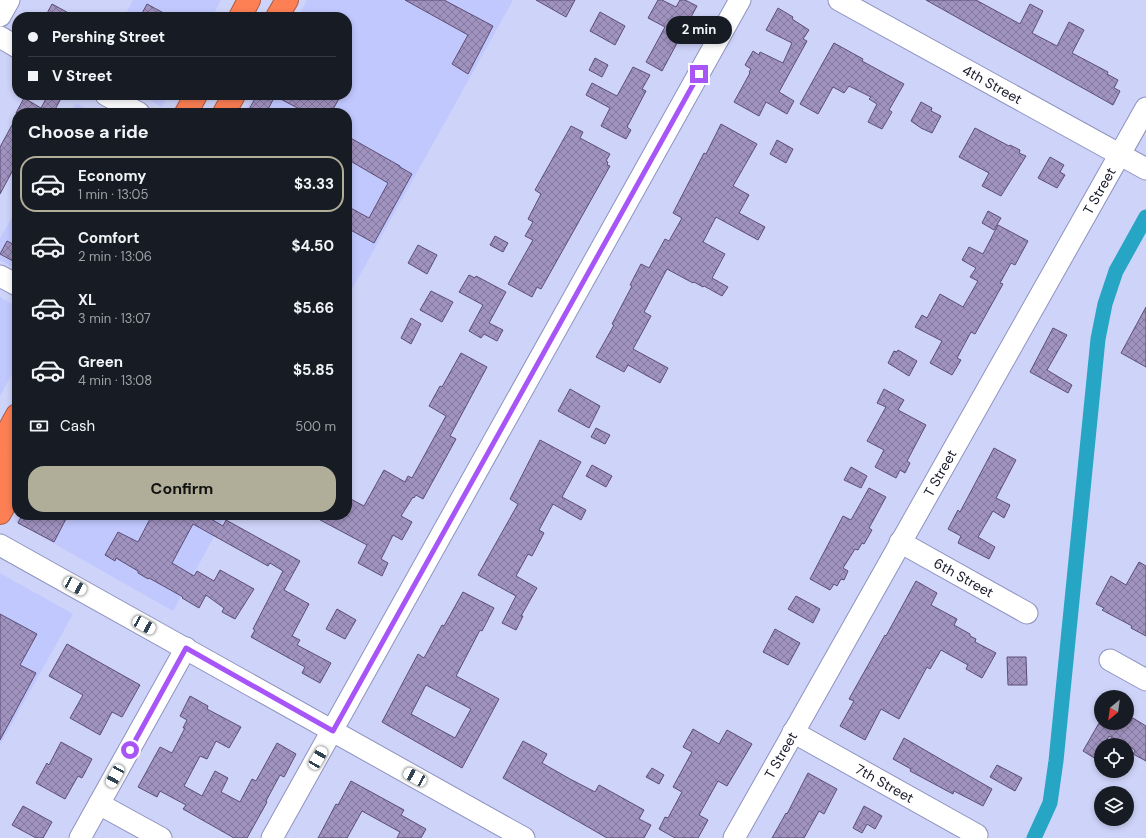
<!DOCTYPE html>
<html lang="en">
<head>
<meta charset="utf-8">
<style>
  :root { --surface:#171b24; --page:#20242c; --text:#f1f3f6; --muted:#9ea1a6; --line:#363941; --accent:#b0ad98 }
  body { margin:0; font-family:"DM Sans",sans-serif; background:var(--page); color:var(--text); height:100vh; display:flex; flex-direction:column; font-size:15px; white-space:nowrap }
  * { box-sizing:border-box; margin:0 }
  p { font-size:13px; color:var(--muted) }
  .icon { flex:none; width:22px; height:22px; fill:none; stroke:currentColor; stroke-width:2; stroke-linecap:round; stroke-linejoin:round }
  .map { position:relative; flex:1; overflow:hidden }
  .side { position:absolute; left:12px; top:108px; width:340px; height:412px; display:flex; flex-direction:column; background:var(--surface); border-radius:16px; box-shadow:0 2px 6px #0003 }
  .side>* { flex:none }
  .banner { position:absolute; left:12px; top:12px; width:340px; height:88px; border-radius:16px; box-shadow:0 2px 6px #0003; display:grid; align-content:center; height:88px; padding:0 16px; background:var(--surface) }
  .needle { width:26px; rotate:209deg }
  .tools { position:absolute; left:1094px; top:690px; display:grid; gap:8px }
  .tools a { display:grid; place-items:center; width:40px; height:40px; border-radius:50%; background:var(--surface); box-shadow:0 2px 6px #0003; font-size:20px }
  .end { position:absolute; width:18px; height:18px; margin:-9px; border:5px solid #a855f7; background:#fff; box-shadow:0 0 0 2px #fff }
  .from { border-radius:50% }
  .bubble { position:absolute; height:28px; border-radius:14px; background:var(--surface); box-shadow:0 2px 6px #0003; font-size:13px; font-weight:700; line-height:28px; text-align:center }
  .car { position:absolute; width:12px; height:24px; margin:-12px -6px; border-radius:5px; box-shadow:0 0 3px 1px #0007; background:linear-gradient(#fff 24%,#345 0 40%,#fff 0 76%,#345 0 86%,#fff 0) }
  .banner b { display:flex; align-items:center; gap:14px; height:38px; font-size:15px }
  .banner b+b { border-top:1px solid var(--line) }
  .banner i { width:10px; height:10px; background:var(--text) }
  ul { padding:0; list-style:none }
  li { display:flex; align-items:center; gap:12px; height:56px; margin:0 8px 6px; padding:0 8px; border:2px solid transparent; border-radius:16px }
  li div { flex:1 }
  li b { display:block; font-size:15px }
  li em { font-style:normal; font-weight:700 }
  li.current { border-color:var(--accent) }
  li>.icon { width:36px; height:36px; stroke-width:1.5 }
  h2 { padding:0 16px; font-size:18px; line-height:48px }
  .pay { display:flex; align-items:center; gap:10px; height:44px; padding:0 16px; font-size:15px }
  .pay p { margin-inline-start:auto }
  .primary-button { display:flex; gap:8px; margin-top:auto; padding:8px 16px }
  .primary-button a { flex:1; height:46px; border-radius:16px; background:var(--accent); color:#111; font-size:16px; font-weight:700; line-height:46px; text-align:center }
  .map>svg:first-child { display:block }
  .built { fill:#c1c8fe }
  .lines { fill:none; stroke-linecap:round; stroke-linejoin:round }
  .canal { stroke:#26a5c5; stroke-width:15 }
  .building { fill:url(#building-cross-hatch); stroke:#5c4e76; fill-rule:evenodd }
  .minor-casing { stroke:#8e93c0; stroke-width:23 }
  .highway-casing { stroke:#ac5a44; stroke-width:24 }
  .minor { stroke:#fff; stroke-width:21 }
  .highway { stroke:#fd7f54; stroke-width:22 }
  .route { stroke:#a855f7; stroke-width:5 }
  .labels { text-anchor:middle; stroke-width:3; stroke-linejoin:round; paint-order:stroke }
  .street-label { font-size:14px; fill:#151627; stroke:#ced3f9 }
</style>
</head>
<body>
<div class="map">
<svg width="1146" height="838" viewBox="0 0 1146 838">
  <defs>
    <pattern id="building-cross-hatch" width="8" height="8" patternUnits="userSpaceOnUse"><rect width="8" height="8" fill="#a193c0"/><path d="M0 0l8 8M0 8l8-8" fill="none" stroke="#82779c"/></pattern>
  </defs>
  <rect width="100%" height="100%" fill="#ced3f9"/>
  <g class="built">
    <path d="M133,0H221L212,17H124Z"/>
    <path d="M307,0H513L347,298V113H244L254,95H347V17H298Z"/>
    <path d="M140,95H168L162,107Z"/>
    <path d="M76,103L94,113H70Z"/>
    <path d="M17,208V270L0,260V239Z"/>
    <path d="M0,297L17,307V365L0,396Z"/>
    <path d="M20,515H226L173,611L16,522Z"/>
    <path d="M0,573L73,614L0,745Z"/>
  </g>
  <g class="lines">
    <path class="canal" d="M1034,838L1050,803L1056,761L1098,339L1105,304L1116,271L1146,217"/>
  </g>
  <g class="building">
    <path d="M405,0H444L493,26L468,74L452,64L468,35Z"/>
    <path d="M536,0H575L566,17Z"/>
    <path d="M658,0H662L676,7L680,0H685L697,6L662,71L646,62L665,27L648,18Z"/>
    <path d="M926,0H976L1020,24L1030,4L1043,11L1032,33L1057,46L1069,22L1084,30L1072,53L1108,72L1107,74L1118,80L1114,88L1120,91L1113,105Z"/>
    <path d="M52,4L76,17H45Z"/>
    <path d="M147,4L171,17H140Z"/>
    <path d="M778,8L793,17L792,19L809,30L803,39L807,41L779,92L794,101L787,114L766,102L759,116L734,102L750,73L749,72L751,69L745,65L753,51L759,55L760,52L783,63L792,43L766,30Z"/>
    <path d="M600,12L625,26L615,45L590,31Z"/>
    <path d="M834,43L863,59L862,61L904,84L889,110L892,112L882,129L868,122L877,104L869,99L871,97L849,86L844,93L833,87L818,114L800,104Z"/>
    <path d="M595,58L608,65L602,77L589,70Z"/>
    <path d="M633,67L650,75L642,89L646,91L627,127L631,130L626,139L601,126L610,108L586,95L592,83L617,96Z"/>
    <path d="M48,95H63L53,113H16L24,98L41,108Z"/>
    <path d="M257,95H341L331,113H307L275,96L266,113H247Z"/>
    <path d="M921,102L932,108L931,111L941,116L932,133L921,128L911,121Z"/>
    <path d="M17,116V170L14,168L0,194V147Z"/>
    <path d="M721,124L757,144L733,186L749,195L739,213L765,227L758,240L716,217L703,242L725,254L712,278L728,287L722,296L704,286L703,287L694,282L693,283L667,269L644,312L651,316L633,349L668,368L660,383L628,365L624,372L596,357L614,325L612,324L632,286L630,285L641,264L649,268L665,239L669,241L682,218L673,213L704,153L706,154Z"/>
    <path d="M571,126L583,132L580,138L610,154L606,161L608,162L607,165L610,166L541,289L537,287L532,297L508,284L533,240L525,236L533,222L528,219L541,194L535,190Z"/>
    <path d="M975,128L1009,146L1010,145L1020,150L1019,153L1026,156L1001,196L982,186L989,173L959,157Z"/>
    <path d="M347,136L400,166V167L412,174L374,243L347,228V206L369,218L388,183L347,159Z"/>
    <path d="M777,140L793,149L786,163L770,154Z"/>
    <path d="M1050,157L1064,165L1060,172L1065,175L1057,188L1038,178Z"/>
    <path d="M988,211L1001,218L994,230L982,223Z"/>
    <path d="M998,225L1028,241L1015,265L1011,263L1000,283L1003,284L975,334L971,332L957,358L961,360L952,375L930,363L942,341L915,327L922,315L927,318L940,294L963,307L978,281L970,277L976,268L962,260L969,247L983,254Z"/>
    <path d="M495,236L508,243L503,252L490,245Z"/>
    <path d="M7,241L17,246V253L13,261L0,254Z"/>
    <path d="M418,245L437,255L427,274L408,263Z"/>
    <path d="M469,275L475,278L476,276L506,292L489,323L503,330L497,341L484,334L481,338L469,331L483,305L459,292Z"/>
    <path d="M431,291L453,302L442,322L420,310Z"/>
    <path d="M1146,307V367L1121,353Z"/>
    <path d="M411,318L421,324L411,344L401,338Z"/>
    <path d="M1053,328L1067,335L1047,370L1072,385L1068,393L1030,372Z"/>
    <path d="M898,350L917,361L909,376L888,363L894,351L897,352Z"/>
    <path d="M461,353L487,367L450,436L456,439L423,499L416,495L414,498L413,497L401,516L412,522L402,540L393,535L381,559L388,563L382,576L358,563L367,545L311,515H347V497L364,506L384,470L405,482L408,476L412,478L446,416L429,406L440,386L442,387Z"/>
    <path d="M570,389L600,406L589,428L558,411Z"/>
    <path d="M884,389L904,400L898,410L926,425L907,461L910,463L905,473L900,470L896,478L875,467L884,450L867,441L886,407L877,403Z"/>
    <path d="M596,428L610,435L605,444L591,437Z"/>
    <path d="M540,440L581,462L562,497L586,510L581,520L553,504L539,530L544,533L532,556L528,554L516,576L537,588L521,616H523L516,630L502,623L516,596L478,575L518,504L510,499Z"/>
    <path d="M994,448L1016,460L996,498L1010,505L1004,518L993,511L978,537L995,547L989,559L958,543L961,536L948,529L958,510L960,512Z"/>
    <path d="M592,465L612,476L606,487L586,476Z"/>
    <path d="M851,467L867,476L861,488L844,480Z"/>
    <path d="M869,488L886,497L869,528L872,530L864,544L862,543L858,550L855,549L843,568L848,571L844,580L841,579L837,586L834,584L830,590L810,579L843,516L851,520Z"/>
    <path d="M22,515H68L54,542L18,523Z"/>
    <path d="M152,515H204L223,526L226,520L300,561L284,590L309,604L292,636L300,640L297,645L331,663L320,683L302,673L305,667L251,637L255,630L253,629L283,571L270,563L268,566L193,524L172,563L194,576L197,571L214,581L220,570L254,589L235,619L222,612L224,608L206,595L199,608L182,598L183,597L149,578L148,579L138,573V571L116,558L115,561L105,555L118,532L138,542Z"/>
    <path d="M1139,562L1146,566V636L1131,628L1132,626L1102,610L1104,608L1096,604L1111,576L1126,585Z"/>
    <path d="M916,581L937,593L931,605L957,619L954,625L970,634V636L976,639L975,642L996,653L982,678L966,669L968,665L941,650L930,669L927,667L899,719L881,709L865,740L840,726L854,701L849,699L885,635L886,636Z"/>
    <path d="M463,592L494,608L482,631L480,630L456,676L499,699L462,768L382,722L418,654L424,658L442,625L444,626ZM426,685L471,709L455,738L411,714Z"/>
    <path d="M796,596L820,609L813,623L788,609Z"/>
    <path d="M337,609L356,620L345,639L326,629Z"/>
    <path d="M0,614L37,634L20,665L36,673L0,740Z"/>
    <path d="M775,629L800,643L788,665L763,652Z"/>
    <path d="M67,644L140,685L122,717L112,712L100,735L70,718L83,695L49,676Z"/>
    <path d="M1007,657H1026L1027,685H1008Z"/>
    <path d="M190,696L208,706L207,709L241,727L229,748L216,741L207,759L200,756L184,786L202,796L215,771L228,778L221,792L240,802L252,779L256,781L277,743L296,754L284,777L280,775L266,801L267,802L247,838H234L183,809L186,805L160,791L157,797L138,787L160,747L172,753L185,728H183L187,720L180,716Z"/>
    <path d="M1133,718L1146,726V761L1133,754L1135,750L1109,736L1104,745H1101V750L1096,759L1083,751L1099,723H1130Z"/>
    <path d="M693,729L719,744L727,730L752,744L727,786L718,781L699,815L708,820L698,838H675L659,829L665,817L668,818L682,792L673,787L692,752L683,747Z"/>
    <path d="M904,738L992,789L983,806L954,791L953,794L910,771L911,769L893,759Z"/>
    <path d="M523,741L547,754L542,763L570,779L595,792L599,785L644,810L639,819L651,825L644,838H607L503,778Z"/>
    <path d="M61,742L92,759L82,778L78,776L65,799L36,783L47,763L49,765Z"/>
    <path d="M997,765L1022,778L1015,791L990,777Z"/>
    <path d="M652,768L664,775L659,784L646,777Z"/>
    <path d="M808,773L837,789L824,814L819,811L804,838H772L786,813L787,814Z"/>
    <path d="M351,781L404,810L401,815L426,829L421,838H397L400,832L362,811L347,838H318L336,804L338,805Z"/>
    <path d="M23,806L52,822L43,838H36L12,825Z"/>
    <path d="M864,806L882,816L875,829L867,824L862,833L853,828Z"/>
  </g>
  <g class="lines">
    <g class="minor-casing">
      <g id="minor">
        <path id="s1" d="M839,0L1146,169"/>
        <path d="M0,16L9,0"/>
        <path d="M0,37L17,47"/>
        <path d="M106,95L139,113"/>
        <path d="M0,276L17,285"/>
        <path id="s2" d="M900,542L1027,613"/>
        <path d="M0,545L524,838"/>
        <path d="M1110,660L1146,680"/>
        <path id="s3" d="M793,732L977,835"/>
        <path d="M99,804L161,838"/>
        <path d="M80,838L186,648"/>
        <path d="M272,838L740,0"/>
        <path id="s4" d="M734,838L1146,108"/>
      </g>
    </g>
    <g class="highway-casing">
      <g id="highway">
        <path d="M240,17L249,0"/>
        <path d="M277,17L287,0"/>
        <path d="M186,113L196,95"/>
        <path d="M224,113L234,95"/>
        <path d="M0,446L17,415"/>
        <path d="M0,480L17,448"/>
        <path d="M0,513L17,483"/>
      </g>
    </g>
    <use href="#minor" class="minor"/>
    <use href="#highway" class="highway"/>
  </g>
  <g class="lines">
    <path class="route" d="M130,750L186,648L333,731L699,74"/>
  </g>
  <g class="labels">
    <g class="street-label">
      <text dy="5" stroke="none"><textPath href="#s1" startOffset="175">4th Street</textPath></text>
      <text dy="5" stroke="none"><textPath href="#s4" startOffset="743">T Street</textPath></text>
      <text dy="5" stroke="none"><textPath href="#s4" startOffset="419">T Street</textPath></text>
      <text dy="5" stroke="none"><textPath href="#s2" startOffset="73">6th Street</textPath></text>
      <text dy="5" stroke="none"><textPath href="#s4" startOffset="95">T Street</textPath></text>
      <text dy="5" stroke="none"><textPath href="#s3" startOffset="105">7th Street</textPath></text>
    </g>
  </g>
</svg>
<div class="tools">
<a><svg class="needle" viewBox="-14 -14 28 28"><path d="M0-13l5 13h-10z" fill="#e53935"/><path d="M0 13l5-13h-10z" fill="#9ea1a6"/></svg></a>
<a><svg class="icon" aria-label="locate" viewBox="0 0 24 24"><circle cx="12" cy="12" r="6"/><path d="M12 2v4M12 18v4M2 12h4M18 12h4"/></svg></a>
<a><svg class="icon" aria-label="layers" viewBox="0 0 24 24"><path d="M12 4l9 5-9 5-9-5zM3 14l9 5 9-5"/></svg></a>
</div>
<i class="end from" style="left:130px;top:750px"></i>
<i class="end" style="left:699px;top:74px"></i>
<div class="bubble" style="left:666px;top:16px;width:66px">2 min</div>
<i class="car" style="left:75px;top:586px;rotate:119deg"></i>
<i class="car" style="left:144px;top:625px;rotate:119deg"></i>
<i class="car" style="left:318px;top:758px;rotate:30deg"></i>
<i class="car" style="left:115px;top:776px;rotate:209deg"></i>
<i class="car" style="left:415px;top:777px;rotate:299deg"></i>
<div class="banner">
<b><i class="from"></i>Pershing Street</b>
<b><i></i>V Street</b>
</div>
<section class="side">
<h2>Choose a ride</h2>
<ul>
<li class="current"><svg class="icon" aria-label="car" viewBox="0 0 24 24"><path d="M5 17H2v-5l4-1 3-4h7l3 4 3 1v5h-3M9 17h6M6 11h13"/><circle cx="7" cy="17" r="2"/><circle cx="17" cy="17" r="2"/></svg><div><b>Economy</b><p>1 min · 13:05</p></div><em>$3.33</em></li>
<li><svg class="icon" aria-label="car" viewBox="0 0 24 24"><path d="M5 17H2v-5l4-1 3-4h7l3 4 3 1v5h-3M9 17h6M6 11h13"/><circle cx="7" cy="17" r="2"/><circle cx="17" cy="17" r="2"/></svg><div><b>Comfort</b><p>2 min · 13:06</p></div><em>$4.50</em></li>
<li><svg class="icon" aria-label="car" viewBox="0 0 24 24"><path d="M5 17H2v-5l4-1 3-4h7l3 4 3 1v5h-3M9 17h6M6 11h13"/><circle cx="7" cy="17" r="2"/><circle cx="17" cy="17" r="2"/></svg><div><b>XL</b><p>3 min · 13:07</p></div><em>$5.66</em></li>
<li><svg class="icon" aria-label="car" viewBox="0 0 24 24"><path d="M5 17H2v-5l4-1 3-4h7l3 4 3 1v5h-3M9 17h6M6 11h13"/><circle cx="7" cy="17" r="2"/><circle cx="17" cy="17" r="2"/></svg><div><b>Green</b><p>4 min · 13:08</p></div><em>$5.85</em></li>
</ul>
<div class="pay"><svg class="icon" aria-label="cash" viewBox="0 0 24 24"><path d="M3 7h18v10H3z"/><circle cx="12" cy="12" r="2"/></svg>Cash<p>500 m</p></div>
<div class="primary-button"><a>Confirm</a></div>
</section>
</div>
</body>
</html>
